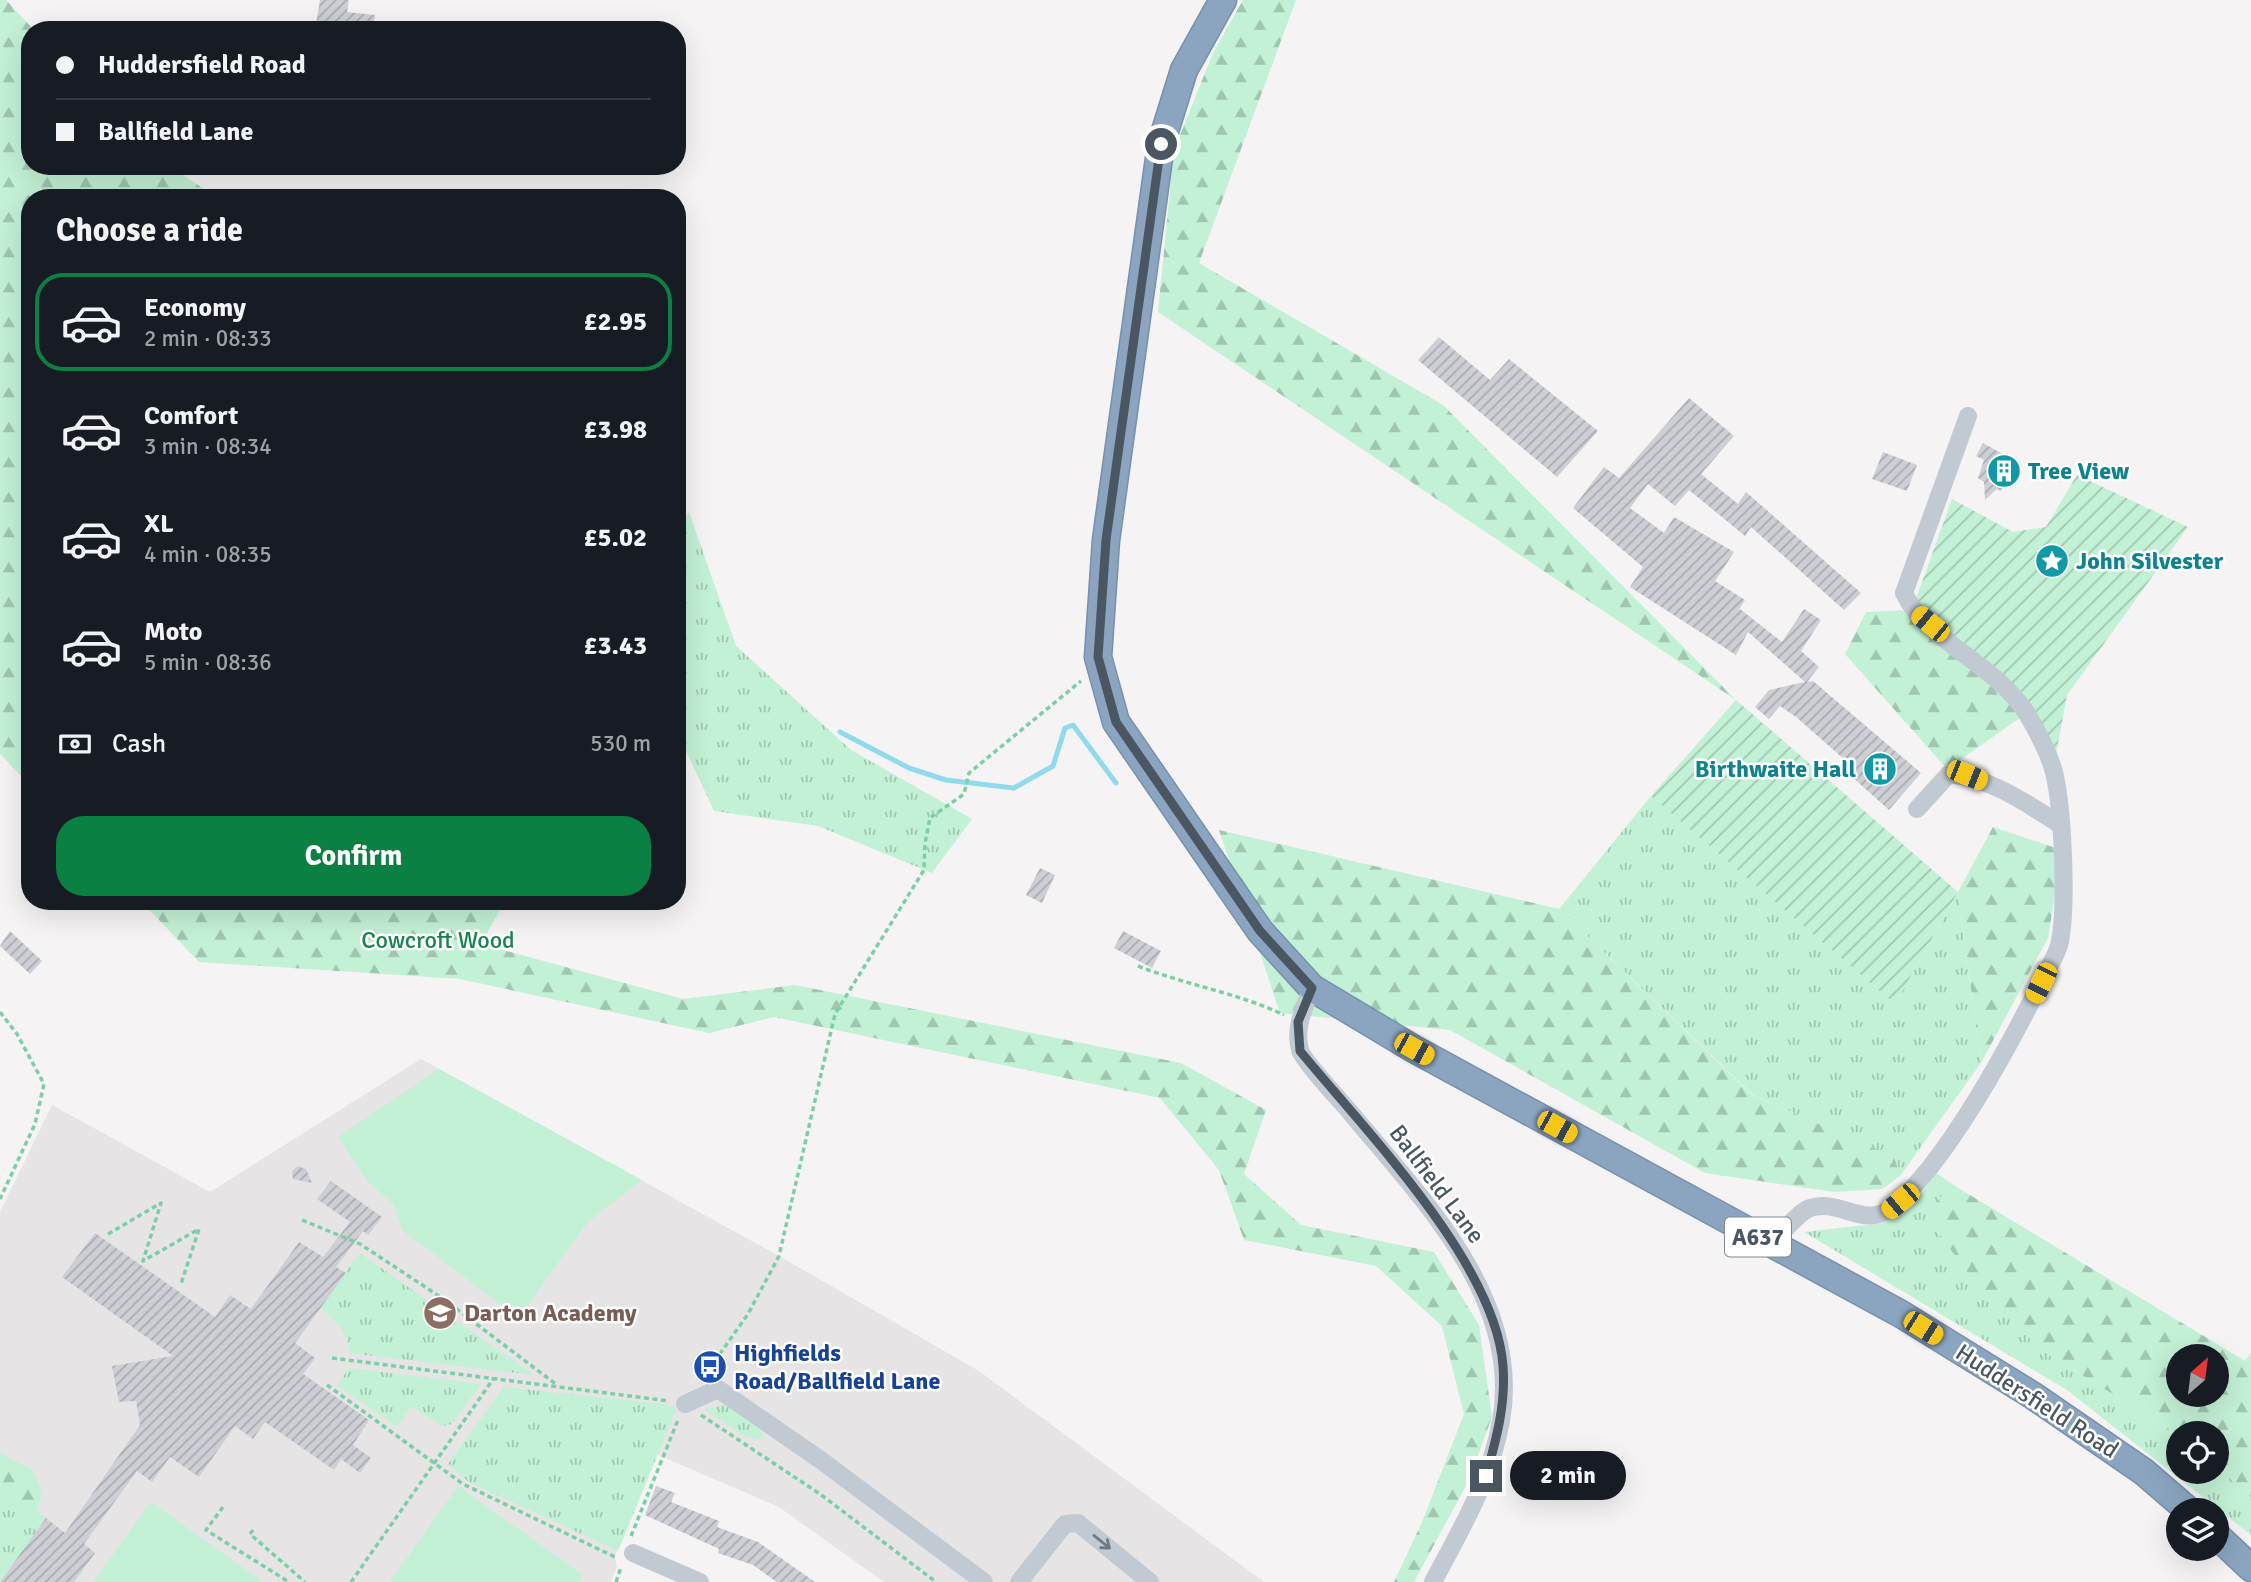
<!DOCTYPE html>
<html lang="en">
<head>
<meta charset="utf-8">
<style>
  :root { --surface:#171b24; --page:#242831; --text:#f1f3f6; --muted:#9ea1a6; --line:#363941; --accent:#0b8043 }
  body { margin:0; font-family:Signika,sans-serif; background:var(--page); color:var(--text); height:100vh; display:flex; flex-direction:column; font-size:26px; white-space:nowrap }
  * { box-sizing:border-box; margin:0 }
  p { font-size:23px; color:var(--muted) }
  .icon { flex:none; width:38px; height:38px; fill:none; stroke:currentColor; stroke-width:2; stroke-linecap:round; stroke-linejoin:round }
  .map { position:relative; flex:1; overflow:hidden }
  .drawer { position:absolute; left:21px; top:189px; width:665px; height:721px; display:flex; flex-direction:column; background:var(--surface); border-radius:28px; box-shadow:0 7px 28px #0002 }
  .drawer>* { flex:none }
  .banner { position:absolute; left:21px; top:21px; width:665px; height:154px; border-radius:28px; box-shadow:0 7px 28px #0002; display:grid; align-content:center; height:154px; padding:0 35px; background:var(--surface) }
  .needle { width:46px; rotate:28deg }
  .controls { position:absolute; left:2166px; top:1344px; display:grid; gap:14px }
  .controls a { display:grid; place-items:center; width:63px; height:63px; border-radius:50%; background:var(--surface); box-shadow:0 7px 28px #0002; font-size:35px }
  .end { position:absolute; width:32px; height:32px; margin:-16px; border:9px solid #4a5661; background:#fff; box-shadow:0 0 0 4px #fff }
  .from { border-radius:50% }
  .bubble { position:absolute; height:49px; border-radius:24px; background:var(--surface); box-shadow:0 7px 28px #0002; font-size:23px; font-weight:700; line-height:49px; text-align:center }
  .car { position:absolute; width:21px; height:42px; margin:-21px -10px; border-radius:9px; box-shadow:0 0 5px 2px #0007; background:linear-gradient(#f5c518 24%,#345 0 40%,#f5c518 0 76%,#345 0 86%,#f5c518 0) }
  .banner b { display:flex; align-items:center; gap:24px; height:66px; font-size:26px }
  .banner b+b { border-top:2px solid var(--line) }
  .banner i { width:18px; height:18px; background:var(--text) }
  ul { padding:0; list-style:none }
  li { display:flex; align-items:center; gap:21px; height:98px; margin:0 14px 10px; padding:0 21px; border:4px solid transparent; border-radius:28px }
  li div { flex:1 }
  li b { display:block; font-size:26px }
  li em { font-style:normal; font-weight:700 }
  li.active { border-color:var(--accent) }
  li>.icon { width:63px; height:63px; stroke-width:1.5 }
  h2 { padding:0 35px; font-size:32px; line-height:84px }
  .pay { display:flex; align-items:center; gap:18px; height:77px; padding:0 35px; font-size:26px }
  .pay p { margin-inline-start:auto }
  .cta { display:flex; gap:14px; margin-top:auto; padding:14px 35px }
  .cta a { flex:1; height:80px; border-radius:28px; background:var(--accent); color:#fff; font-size:28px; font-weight:700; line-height:80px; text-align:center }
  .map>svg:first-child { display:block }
  .education { fill:#e6e4e5 }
  .grass { fill:url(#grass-tufts) }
  .forest { fill:url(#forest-firs); fill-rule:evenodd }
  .garden { fill:url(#garden-furrows) }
  .pitch { fill:#c3f1d5 }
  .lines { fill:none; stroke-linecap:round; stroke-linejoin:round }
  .stream { stroke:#90daee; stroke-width:5 }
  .building { fill:url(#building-hatch) }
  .highway-casing { stroke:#7690ad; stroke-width:29 }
  .path { stroke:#7ad0a6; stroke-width:3.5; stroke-dasharray:5 3.5; stroke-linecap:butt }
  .minor { stroke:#c1cad2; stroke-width:18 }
  .highway { stroke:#8ba5c1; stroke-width:26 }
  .oneway { stroke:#6e7983 }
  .route { stroke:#4a5661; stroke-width:9 }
  .labels { text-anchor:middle; stroke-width:5; stroke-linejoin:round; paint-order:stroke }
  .shield { fill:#fff; stroke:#808990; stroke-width:2 }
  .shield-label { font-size:23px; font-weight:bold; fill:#4a5661 }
  .culture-label { font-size:24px; font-weight:bold; fill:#0d838f; stroke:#fff; text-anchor:start }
  .park-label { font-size:24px; fill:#17864f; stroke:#fff }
  .street-label { font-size:24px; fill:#4a5661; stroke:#fff }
  .education-label { font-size:24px; font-weight:bold; fill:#785e54; stroke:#fff; text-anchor:start }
  .transit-label { font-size:24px; font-weight:bold; fill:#164399; stroke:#fff; text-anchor:start }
</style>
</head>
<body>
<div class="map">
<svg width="2251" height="1582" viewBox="0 0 2251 1582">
  <defs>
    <pattern id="grass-tufts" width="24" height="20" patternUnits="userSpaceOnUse" patternTransform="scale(1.75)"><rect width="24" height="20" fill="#c3f1d5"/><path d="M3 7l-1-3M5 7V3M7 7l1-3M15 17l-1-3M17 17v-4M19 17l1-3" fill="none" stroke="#a0c6b0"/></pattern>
    <pattern id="forest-firs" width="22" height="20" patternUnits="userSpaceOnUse" patternTransform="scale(1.75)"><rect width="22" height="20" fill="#c3f1d5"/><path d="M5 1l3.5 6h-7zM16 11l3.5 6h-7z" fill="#a0c6b0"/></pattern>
    <pattern id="garden-furrows" width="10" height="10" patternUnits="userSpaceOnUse" patternTransform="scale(1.75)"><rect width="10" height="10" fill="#c3f1d5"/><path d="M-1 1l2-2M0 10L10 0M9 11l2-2" fill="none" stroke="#a0c6b0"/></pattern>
    <pattern id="building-hatch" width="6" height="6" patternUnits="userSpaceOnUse" patternTransform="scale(1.75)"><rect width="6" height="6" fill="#cdcfd5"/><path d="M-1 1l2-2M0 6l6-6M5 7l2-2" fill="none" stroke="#a8abb0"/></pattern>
  </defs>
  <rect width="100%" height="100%" fill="#f5f3f3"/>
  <path class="education" d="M421,1059L779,1256L979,1371L1264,1582H884L779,1507L656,1454L615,1557L617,1566L611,1582H0V1212L52,1105L210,1192Z"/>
  <g class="grass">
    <path d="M689,512L736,646L851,750L972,819L932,873L818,826L714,811L677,731V531Z"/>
    <path d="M1651,796L1895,1004L1958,892L1981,1063L1900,1176L1893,1157L1753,1095L1559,909Z"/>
    <path d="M1936,1173L1960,1189L1938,1198L2043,1351L2179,1435V1472L2217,1470L2251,1492V1535L2067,1390L1804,1232L1883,1223L1911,1208Z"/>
    <path d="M360,1253L534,1375L350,1353C348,1332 337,1321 320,1308Z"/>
    <path d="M349,1368L481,1384L452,1424L441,1426L412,1406L397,1427L337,1385Z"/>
    <path d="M504,1387L672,1405L676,1410L618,1551L469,1482L448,1464Z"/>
    <path d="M725,1405L759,1427L764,1439L747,1438L704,1409Z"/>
    <path d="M0,1485L46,1518L0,1582Z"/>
  </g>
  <g class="forest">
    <path d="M0,0H6L34,30H30V166H170L217,198H30V785L0,754Z"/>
    <path d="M1243,0H1296L1199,263L1443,405L1736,700L1158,312L1174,150L1213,53Z"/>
    <path d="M1912,610L2027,713L1947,769L1845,654L1866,612Z"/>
    <path d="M1993,827L2062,850L2048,938L1981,1063L1958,892Z"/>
    <path d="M1219,830L1559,909L1752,1095L1894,1157L1900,1176L1882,1189L1835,1192L1705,1173L1450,1030L1280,1013Z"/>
    <path d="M141,901H505L481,944L683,999L795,985L1181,1063L1266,1110L1244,1174L1301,1225L1434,1252L1479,1325L1492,1417L1469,1480L1414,1582H1394L1422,1522L1464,1414L1442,1326L1376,1266L1244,1240L1219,1170L1160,1098L774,1017L709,1033L460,979L199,962Z"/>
    <path d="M1960,1189L2245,1361L2251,1352V1492L2217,1470V1433L2179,1435L2043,1351L1983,1294L1935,1228L1938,1198ZM2179,1356H2217V1395H2179Z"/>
    <path d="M0,1453L33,1470L42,1493L37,1512L0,1485Z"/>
  </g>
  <g class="garden">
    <path d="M2077,475L2188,527L2067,695L2053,771L2026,713L1912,610L1952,499L2013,532L2046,527Z"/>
    <path d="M1736,700L1958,892L1895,1004L1651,796Z"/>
  </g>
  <g class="pitch">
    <path d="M439,1069L642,1180L588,1222L518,1318L402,1230L394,1205L368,1182L338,1137Z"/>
    <path d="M458,1486L583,1575L578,1582H390Z"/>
    <path d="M151,1502L263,1582H93Z"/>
  </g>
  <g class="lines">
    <path class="stream" d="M840,732L909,768L946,780L1014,788L1053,766L1065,728L1073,725L1116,783"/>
  </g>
  <g class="building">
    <path d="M320,0H349L347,12L375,15L373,30H315Z"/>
    <path d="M1439,337L1490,380L1509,359L1598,431L1557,477L1418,360Z"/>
    <path d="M1689,398L1734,436L1701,474L1738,504L1746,492L1861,593L1844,610L1751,527L1745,536L1689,490L1675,506L1648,484L1630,508L1664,533L1674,517L1734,552L1715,581L1745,600L1738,611L1740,609L1782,642L1804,609L1821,620L1801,651L1819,667L1807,682L1813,681L1921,773L1889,810L1840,766L1845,760L1796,717L1780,706L1769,719L1755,707L1769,690L1805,682L1748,632L1736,655L1630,587L1643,567L1573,508L1604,467L1619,478Z"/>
    <path d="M1983,443L2017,462L2001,491L1997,489L1985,500L1984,482L1978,478L1984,460L1976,456Z"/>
    <path d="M1883,452L1917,465L1907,491L1872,479Z"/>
    <path d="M1040,868L1055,875L1042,903L1026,895Z"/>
    <path d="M10,931L42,961L30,974L0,946Z"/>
    <path d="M1123,931L1161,951L1152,968L1114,948Z"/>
    <path d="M298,1166L306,1169L312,1183L293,1179L292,1171Z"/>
    <path d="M331,1181L382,1217L368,1235L363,1231L336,1267L346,1273L295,1343L315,1358L303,1374L369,1420L353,1445L371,1458L360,1473L341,1459L334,1470L265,1422L253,1439L235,1426L199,1477L170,1457L152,1482L137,1471L84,1544L95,1553L74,1582H0L46,1518L65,1533L140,1425L136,1401L119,1402L112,1366L173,1356L62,1277L95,1233L215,1317L230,1295L251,1309L299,1242L323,1257L350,1222L317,1199Z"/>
    <path d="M656,1486L675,1493L671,1502L719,1521L717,1527L758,1542L815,1582H777L753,1565L718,1553L719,1549L645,1515Z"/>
  </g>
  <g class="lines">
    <g class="highway-casing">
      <g id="highway">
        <path d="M1223,0L1184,70L1161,144L1106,540L1098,657L1116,722L1260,931L1312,988L1414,1049L1901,1314L2032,1395L2144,1472L2188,1510"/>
        <path d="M2217,1536L2251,1568"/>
      </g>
    </g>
    <g class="path">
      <path d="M1138,966C1186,985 1238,993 1284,1015"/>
      <path d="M0,1012L17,1034L44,1084L35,1124L0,1199"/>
      <path d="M302,1220L360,1244L442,1298L557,1385"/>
      <path d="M108,1234L161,1203L143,1261L199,1229L181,1284"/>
      <path d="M332,1358L669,1401"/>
      <path d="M705,1375L748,1314L779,1256L835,1014L924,870L925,843L930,818L964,794L969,773L1081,681"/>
      <path d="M327,1385L463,1484L615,1557"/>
      <path d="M701,1415L820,1494L936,1582"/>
      <path d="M223,1507L206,1530L289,1582"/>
      <path d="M253,1530L250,1534L305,1582"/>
      <path d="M631,1536L678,1420"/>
      <path d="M351,1582L494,1378"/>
      <path d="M616,1582L621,1567"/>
    </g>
    <g class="minor">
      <path d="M1917,809L1949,774C1990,778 2025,802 2059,824"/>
      <path d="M1312,988C1304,1008 1294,1028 1300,1050C1304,1062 1340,1100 1350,1112C1421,1198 1523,1299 1501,1421C1491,1479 1460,1531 1433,1582"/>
      <path d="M1771,1244C1782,1234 1797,1213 1810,1208C1839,1198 1864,1229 1891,1208C1945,1166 2011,1043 2042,980C2048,968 2058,954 2060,941C2067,904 2063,809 2054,772C2049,754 2037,730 2027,714C1998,666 1926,640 1904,593L1968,416"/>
      <path d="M685,1404L718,1389L822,1461L984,1582"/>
      <path d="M633,1553L700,1582"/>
      <path d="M1019,1582L1065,1524L1078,1523L1150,1582"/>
    </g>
    <use href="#highway" class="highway"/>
  </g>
  <defs><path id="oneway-shaft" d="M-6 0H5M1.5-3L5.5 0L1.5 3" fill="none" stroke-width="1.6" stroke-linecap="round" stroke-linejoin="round" transform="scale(1.75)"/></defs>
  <use class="oneway" href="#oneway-shaft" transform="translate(1102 1542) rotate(39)"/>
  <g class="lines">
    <path class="route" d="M1161,144L1106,540L1098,657L1116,722L1260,931L1312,988L1298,1022L1300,1051C1365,1130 1496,1264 1503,1366C1506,1405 1496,1440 1486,1476"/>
  </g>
  <defs>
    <g id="building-disc" transform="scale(1.75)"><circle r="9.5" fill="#0f9aa8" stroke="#fff"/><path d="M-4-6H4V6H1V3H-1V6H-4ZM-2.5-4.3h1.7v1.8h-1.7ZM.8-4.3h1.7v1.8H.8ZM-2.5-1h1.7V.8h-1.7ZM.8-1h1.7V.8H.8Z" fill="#fff"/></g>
    <g id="sight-disc" transform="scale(1.75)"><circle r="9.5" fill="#0f9aa8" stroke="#fff"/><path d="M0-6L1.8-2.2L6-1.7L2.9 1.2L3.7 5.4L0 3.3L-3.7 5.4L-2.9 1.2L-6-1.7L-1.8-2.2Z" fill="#fff"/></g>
    <g id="school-disc" transform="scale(1.75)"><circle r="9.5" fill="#8d6e63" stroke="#fff"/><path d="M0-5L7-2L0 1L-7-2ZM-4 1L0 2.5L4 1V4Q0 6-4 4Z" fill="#fff"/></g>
    <g id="bus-disc" transform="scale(1.75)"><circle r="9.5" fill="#1a4fb4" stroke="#fff"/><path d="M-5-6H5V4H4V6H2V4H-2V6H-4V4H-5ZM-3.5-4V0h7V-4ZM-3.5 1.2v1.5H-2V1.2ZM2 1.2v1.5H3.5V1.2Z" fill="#fff"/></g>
  </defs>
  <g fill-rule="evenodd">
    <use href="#building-disc" x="2004" y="471"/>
    <use href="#sight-disc" x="2052" y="561"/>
    <use href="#building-disc" x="1880" y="769"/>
    <use href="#school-disc" x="440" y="1313"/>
    <use href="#bus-disc" x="710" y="1367"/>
  </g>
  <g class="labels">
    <rect class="shield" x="1725" y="1217.5" width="66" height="39" rx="5"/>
    <g class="shield-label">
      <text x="1758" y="1245">A637</text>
    </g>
    <g class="culture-label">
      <text x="2028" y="479">Tree View</text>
      <text x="2076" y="569">John Silvester</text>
      <text x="1856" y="777" text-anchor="end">Birthwaite Hall</text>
    </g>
    <g class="park-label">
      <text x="438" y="948">Cowcroft Wood</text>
    </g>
    <g class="street-label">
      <text transform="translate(1437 1184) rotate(53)" y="8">Ballfield Lane</text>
      <text transform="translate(2037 1401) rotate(33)" y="8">Huddersfield Road</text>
    </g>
    <g class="education-label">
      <text x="464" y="1321">Darton Academy</text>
    </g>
    <g class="transit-label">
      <text x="734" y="1361">Highfields<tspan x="734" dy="28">Road/Ballfield Lane</tspan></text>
    </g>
  </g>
</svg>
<div class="controls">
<a><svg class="needle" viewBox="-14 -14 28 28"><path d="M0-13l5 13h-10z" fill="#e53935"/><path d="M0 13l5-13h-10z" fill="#9ea1a6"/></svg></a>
<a><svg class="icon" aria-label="locate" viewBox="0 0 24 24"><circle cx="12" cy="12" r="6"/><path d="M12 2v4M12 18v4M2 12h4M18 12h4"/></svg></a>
<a><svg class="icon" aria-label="layers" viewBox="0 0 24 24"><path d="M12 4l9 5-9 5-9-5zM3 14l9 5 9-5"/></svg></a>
</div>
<i class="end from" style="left:1161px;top:144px"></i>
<i class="end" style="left:1486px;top:1476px"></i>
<div class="bubble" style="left:1510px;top:1451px;width:116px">2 min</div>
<i class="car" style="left:1930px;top:624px;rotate:309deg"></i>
<i class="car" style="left:1967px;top:775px;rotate:112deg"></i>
<i class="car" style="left:2041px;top:983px;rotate:206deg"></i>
<i class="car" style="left:1414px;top:1049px;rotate:119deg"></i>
<i class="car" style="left:1557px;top:1127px;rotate:119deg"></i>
<i class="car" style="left:1900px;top:1201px;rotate:230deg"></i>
<i class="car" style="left:1923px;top:1328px;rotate:122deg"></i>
<div class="banner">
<b><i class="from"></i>Huddersfield Road</b>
<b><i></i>Ballfield Lane</b>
</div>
<section class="drawer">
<h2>Choose a ride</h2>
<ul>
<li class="active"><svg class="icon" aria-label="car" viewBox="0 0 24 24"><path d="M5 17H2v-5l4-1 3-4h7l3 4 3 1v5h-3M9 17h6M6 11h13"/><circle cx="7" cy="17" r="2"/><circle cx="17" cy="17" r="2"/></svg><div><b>Economy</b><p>2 min · 08:33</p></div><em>£2.95</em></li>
<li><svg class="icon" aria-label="car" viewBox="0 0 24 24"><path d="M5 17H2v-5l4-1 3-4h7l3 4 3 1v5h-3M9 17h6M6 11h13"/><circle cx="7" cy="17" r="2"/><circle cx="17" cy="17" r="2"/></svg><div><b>Comfort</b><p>3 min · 08:34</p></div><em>£3.98</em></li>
<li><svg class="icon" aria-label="car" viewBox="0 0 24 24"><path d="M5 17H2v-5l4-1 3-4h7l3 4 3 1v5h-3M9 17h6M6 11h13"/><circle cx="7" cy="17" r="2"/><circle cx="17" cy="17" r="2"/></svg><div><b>XL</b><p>4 min · 08:35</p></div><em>£5.02</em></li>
<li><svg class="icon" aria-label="car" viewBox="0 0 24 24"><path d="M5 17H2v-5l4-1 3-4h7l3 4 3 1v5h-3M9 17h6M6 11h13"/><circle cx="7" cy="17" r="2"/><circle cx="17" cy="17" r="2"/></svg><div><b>Moto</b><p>5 min · 08:36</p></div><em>£3.43</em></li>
</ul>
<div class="pay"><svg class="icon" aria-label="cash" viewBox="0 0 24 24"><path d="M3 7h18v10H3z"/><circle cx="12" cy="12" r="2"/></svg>Cash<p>530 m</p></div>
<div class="cta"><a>Confirm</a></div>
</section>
</div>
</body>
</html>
